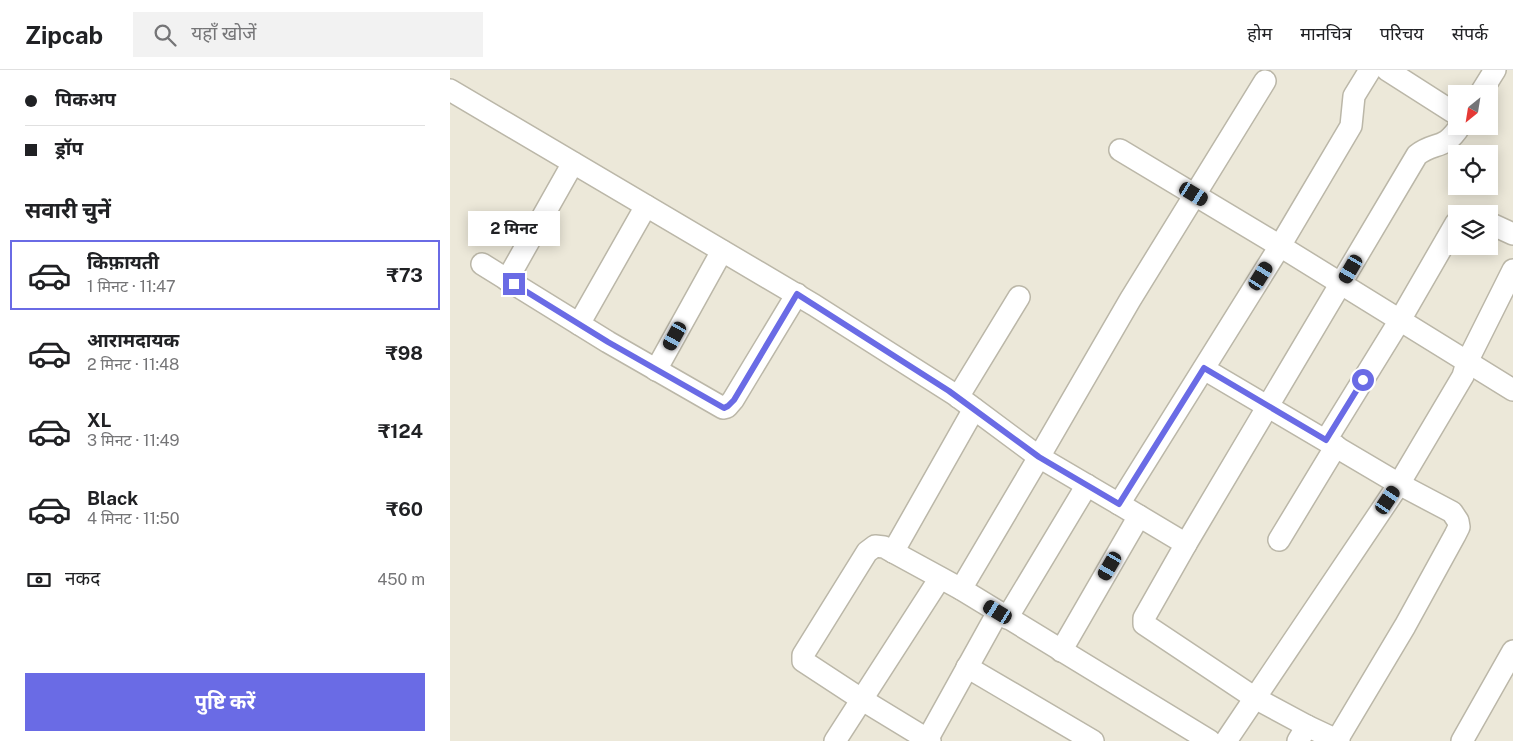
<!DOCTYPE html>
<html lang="hi">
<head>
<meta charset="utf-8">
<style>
  :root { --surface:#fff; --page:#f2f2f2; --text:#202124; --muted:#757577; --line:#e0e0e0; --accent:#6a6be5 }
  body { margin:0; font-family:"Public Sans","Noto Sans Devanagari",sans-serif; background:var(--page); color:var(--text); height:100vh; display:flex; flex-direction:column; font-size:19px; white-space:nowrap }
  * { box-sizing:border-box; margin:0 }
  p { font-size:16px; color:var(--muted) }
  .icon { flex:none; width:28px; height:28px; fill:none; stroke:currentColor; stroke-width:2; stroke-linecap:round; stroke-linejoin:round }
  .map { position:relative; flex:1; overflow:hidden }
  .details { display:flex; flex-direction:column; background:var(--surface); width:450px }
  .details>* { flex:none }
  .top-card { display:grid; align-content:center; height:110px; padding:0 25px; background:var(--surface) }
  .needle { width:32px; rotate:210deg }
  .buttons { position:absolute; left:998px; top:15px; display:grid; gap:10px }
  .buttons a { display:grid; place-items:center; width:50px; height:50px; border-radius:0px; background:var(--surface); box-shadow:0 2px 12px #0003; font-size:25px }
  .end { position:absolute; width:22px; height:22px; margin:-11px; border:6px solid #6a6be5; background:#fff; box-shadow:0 0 0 2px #fff }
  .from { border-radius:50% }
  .bubble { position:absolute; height:35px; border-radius:0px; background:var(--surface); box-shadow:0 2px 12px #0003; font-size:16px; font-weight:700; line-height:35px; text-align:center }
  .car { position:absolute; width:15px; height:30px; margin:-15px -8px; border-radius:6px; box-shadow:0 0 4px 1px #0007; background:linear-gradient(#222 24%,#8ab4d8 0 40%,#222 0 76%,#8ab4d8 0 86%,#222 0) }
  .top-card b { display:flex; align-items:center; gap:18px; height:48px; font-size:19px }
  .top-card b+b { border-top:1px solid var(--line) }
  .top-card i { width:12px; height:12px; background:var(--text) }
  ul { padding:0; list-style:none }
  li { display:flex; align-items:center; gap:15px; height:70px; margin:0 10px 8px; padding:0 15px; border:2px solid transparent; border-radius:0px }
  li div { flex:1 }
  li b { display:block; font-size:19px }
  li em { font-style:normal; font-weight:700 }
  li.active { border-color:var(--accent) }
  li>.icon { width:45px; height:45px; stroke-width:1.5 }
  h2 { padding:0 25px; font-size:22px; line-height:60px }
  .pay { display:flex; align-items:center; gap:12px; height:55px; padding:0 25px; font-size:19px }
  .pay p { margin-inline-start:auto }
  .cta { display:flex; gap:10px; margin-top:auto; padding:10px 25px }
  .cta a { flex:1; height:58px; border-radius:0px; background:var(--accent); color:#fff; font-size:20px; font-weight:700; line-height:58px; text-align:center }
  header { display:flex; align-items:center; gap:30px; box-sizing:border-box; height:70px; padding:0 25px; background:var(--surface); border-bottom:1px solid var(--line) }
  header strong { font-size:24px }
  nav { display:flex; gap:28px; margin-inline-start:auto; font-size:18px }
  .search { width:350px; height:45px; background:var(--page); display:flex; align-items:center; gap:12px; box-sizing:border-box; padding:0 18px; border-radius:0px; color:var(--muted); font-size:19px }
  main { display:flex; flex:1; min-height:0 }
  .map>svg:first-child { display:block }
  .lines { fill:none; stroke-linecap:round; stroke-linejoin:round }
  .minor-casing { stroke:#bbb7a8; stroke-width:24 }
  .minor { stroke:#fff; stroke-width:21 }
  .route { stroke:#6a6be5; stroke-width:6 }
</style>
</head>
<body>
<header>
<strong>Zipcab</strong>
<div class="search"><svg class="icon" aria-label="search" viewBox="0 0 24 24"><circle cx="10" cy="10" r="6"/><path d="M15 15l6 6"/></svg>यहाँ खोजें</div>
<nav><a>होम</a><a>मानचित्र</a><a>परिचय</a><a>संपर्क</a></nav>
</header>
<main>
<section class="details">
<div class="top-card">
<b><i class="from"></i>पिकअप</b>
<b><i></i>ड्रॉप</b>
</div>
<h2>सवारी चुनें</h2>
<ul>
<li class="active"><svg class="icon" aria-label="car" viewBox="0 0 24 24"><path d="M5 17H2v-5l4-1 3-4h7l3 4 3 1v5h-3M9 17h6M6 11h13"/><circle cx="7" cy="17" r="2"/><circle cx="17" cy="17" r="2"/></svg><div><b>किफ़ायती</b><p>1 मिनट · 11:47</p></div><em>₹73</em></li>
<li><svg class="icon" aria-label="car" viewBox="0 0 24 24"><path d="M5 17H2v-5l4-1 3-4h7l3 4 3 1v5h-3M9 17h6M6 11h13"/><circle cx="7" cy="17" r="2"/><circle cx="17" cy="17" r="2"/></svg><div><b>आरामदायक</b><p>2 मिनट · 11:48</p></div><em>₹98</em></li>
<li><svg class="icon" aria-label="car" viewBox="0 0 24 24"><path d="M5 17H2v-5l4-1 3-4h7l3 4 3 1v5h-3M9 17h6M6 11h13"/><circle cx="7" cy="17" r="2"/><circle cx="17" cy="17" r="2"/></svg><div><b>XL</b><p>3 मिनट · 11:49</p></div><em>₹124</em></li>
<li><svg class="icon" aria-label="car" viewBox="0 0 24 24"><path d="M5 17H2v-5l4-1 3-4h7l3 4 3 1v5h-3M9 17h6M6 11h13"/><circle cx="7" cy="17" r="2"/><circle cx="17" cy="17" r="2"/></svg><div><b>Black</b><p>4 मिनट · 11:50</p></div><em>₹60</em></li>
</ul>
<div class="pay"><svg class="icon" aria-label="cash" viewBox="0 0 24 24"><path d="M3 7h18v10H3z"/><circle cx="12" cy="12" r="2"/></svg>नकद<p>450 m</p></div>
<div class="cta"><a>पुष्टि करें</a></div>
</section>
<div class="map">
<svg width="1063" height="671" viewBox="0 0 1063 671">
  <rect width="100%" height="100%" fill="#ece8d9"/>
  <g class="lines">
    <g class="minor-casing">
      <g id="minor">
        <path d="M920,0L904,26L901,56L830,176L669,434L736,474L967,85C985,71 994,81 1010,56"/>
        <path d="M937,0L1006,44"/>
        <path d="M0,20L364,235L507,326L589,387L680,230L815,11"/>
        <path d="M1030,24L1045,0"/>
        <path d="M670,80L830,176L1063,320"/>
        <path d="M1039,153L1063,164"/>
        <path d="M32,194L158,272L273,338L277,337L283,330L347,224"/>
        <path d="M57,210L123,93"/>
        <path d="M129,254L196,136"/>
        <path d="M754,299L949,414L1002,442L1008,451L1009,457L1005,465L955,556L887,670"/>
        <path d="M206,300L272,181"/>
        <path d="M508,327L569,227"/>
        <path d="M876,370L950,250L1006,153"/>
        <path d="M829,470L886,376"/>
        <path d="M736,474L694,548V554L805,628L857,656"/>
        <path d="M443,482L524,339"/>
        <path d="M511,519L589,387L669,434"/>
        <path d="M557,548L637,415"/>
        <path d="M611,581L689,446"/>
        <path d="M517,597L643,671"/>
        <path d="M477,670L548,542"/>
        <path d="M385,671L490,508"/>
        <path d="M480,671L411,629L353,591V585L417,482L425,476L434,477L511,519L760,671"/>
        <path d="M776,671L949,414L1013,306L1017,292L1063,200"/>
        <path d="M848,671L857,656L889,671"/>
        <path d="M1012,671L1063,581"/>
      </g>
    </g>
    <use href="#minor" class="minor"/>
  </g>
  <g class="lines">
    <path class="route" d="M64,214L158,272L274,338L278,336L284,330L347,224L499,321L589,387L669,434L754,298L876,370L913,310"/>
  </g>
</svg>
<div class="buttons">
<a><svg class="needle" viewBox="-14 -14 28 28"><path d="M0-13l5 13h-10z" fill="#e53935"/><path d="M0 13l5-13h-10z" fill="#757577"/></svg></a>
<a><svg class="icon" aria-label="locate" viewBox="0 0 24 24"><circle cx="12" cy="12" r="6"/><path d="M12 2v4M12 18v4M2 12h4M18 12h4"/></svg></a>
<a><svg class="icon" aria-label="layers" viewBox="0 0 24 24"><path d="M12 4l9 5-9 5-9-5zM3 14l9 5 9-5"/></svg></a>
</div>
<i class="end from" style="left:913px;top:310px"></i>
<i class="end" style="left:64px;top:214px"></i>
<div class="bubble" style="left:18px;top:141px;width:92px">2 मिनट</div>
<i class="car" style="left:744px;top:124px;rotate:121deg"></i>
<i class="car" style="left:901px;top:199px;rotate:210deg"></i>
<i class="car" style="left:811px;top:206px;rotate:32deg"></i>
<i class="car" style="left:225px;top:266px;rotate:209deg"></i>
<i class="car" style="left:938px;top:430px;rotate:34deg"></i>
<i class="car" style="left:660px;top:496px;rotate:210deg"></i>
<i class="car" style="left:548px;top:542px;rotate:301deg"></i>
</div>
</main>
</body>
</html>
